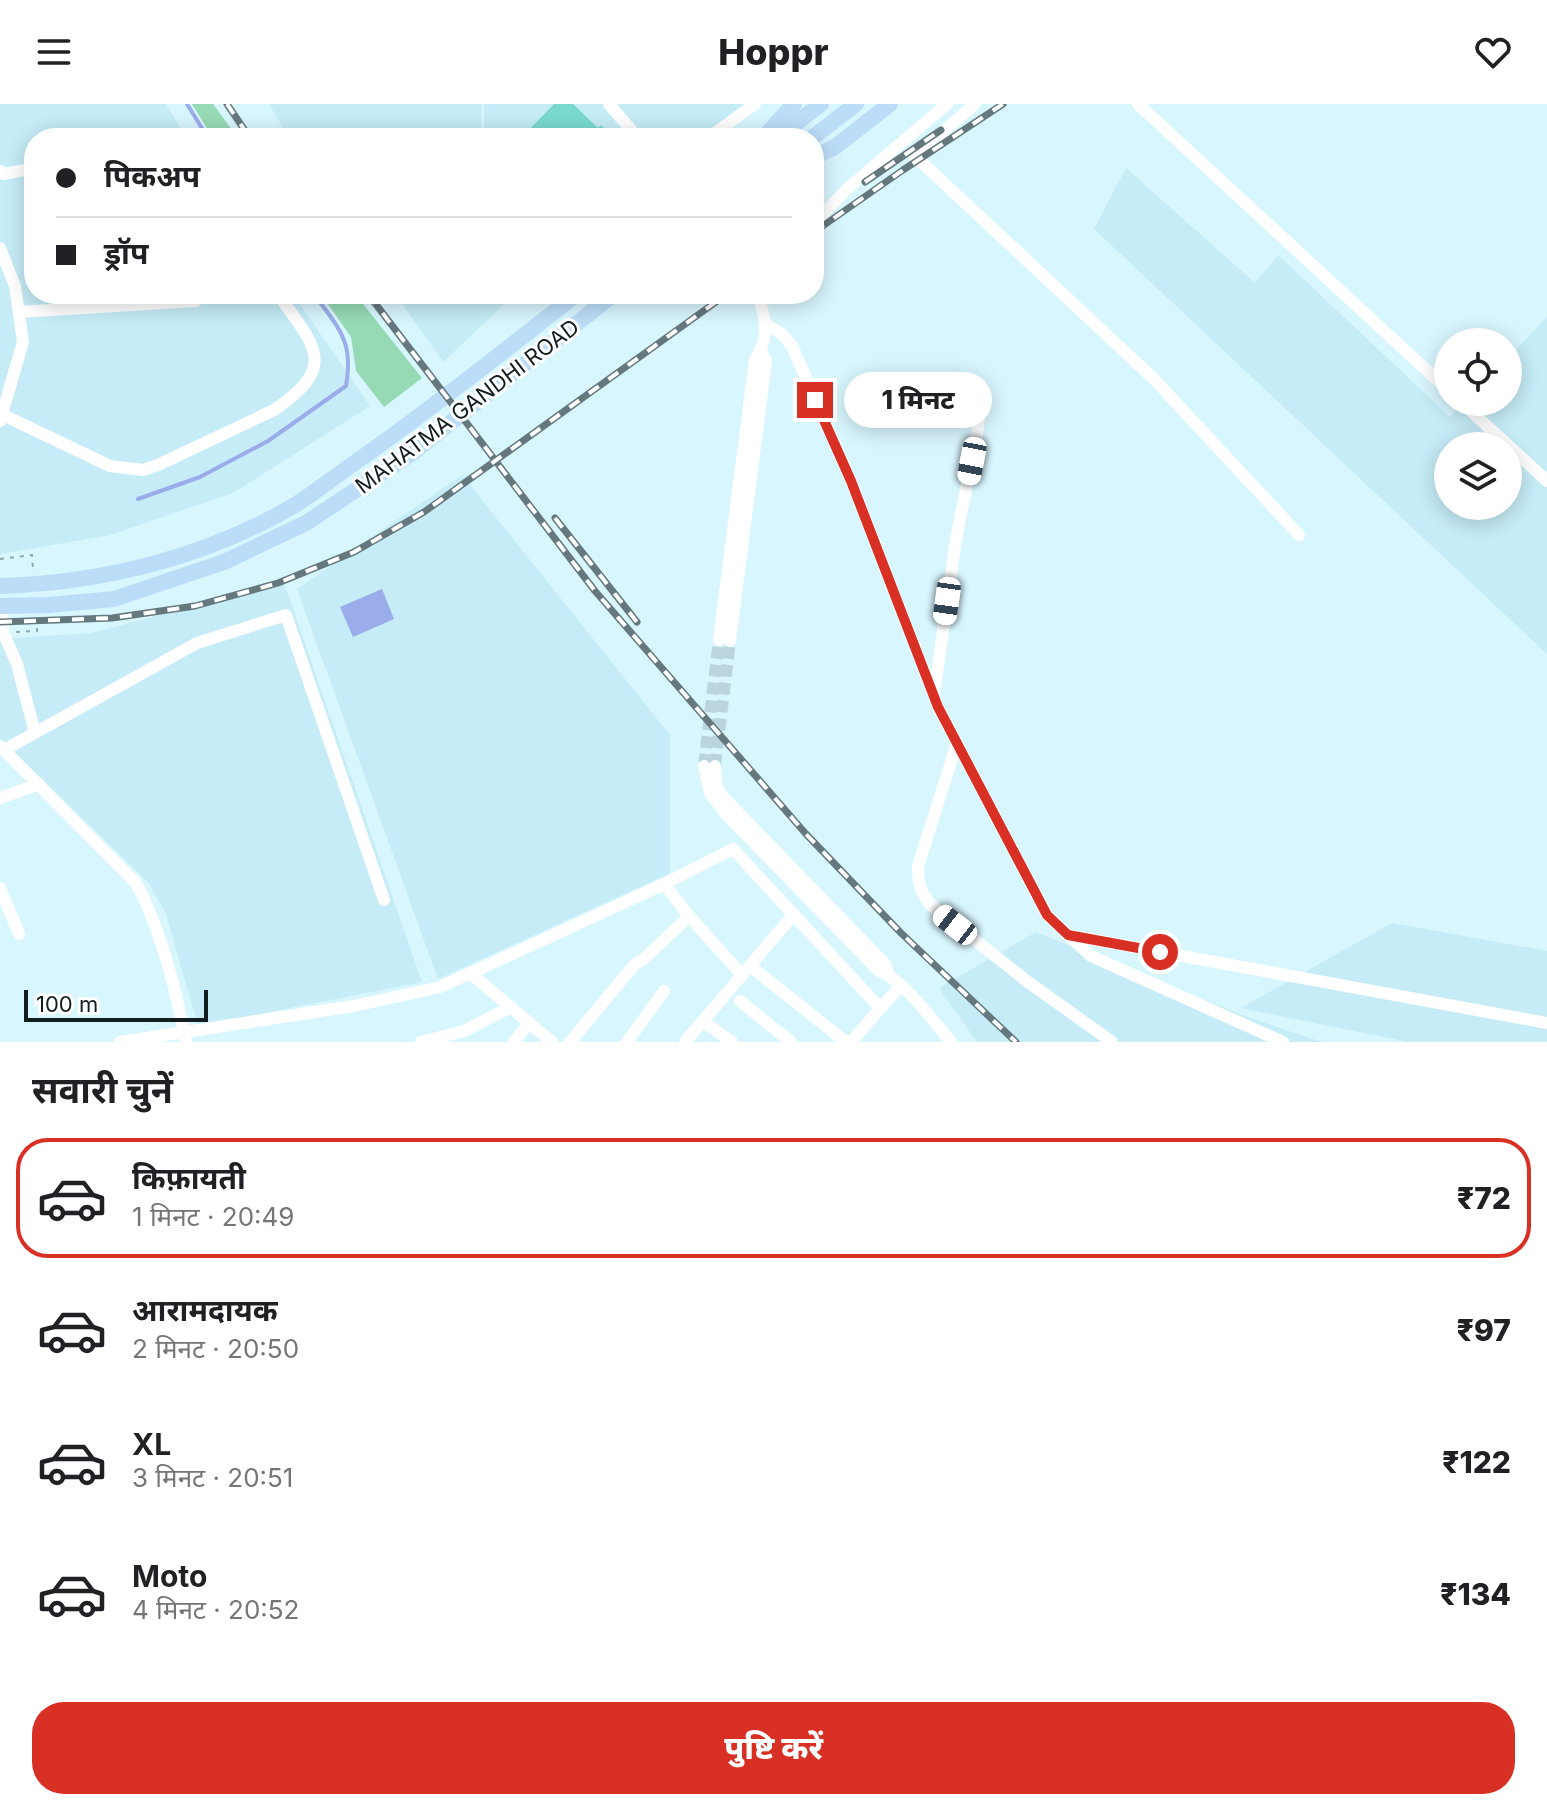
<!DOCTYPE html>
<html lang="hi">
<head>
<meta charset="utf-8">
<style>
  :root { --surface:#fff; --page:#f6f6f6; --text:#202124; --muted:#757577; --line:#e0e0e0; --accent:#d93025 }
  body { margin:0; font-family:Inter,"Noto Sans Devanagari",sans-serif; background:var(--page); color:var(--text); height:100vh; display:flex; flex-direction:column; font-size:30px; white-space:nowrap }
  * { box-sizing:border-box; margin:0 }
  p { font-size:26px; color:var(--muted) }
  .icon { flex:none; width:44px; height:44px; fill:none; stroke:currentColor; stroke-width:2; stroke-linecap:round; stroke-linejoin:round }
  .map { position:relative; height:938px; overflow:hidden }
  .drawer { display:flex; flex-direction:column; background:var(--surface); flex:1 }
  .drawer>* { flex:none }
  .top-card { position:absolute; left:24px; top:24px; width:800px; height:176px; border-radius:32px; box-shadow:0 4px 20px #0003; display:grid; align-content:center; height:176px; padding:0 32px; background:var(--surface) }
  .fabs { position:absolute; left:1434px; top:224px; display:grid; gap:16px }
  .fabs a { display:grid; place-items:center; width:88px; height:88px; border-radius:50%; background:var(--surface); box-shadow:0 4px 20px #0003; font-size:40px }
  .scale { position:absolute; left:24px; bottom:20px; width:184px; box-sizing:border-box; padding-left:8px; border:4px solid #121d20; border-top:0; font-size:22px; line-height:28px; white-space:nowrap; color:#121d20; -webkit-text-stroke:6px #fff; paint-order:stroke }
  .end { position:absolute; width:36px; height:36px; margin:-18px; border:10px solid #d93025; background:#fff; box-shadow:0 0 0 4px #fff }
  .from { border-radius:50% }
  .bubble { position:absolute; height:56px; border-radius:28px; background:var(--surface); box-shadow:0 4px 20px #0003; font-size:26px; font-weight:800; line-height:56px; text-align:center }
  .car { position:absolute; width:24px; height:48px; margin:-24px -12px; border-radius:10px; box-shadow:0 0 6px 2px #0007; background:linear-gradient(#fff 24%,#345 0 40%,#fff 0 76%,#345 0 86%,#fff 0) }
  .top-card b { display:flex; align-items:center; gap:28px; height:76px; font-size:30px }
  .top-card b+b { border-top:2px solid var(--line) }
  .top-card i { width:20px; height:20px; background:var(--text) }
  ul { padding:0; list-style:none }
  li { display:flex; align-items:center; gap:24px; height:120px; margin:0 16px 12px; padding:0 16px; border:4px solid transparent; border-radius:32px }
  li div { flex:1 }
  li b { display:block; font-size:30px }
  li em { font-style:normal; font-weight:800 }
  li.on { border-color:var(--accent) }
  li>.icon { width:72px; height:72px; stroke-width:1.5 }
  h2 { padding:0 32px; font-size:36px; line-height:96px }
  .button { display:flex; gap:16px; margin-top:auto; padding:16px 32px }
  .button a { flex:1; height:92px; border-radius:32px; background:var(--accent); color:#fff; font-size:32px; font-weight:800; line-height:92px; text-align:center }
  header { display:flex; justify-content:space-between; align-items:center; height:104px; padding:0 32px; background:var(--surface); font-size:36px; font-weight:800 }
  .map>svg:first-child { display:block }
  .built { fill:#c5ecf7; fill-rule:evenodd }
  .green { fill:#96dab5 }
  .water { fill:#9baceb }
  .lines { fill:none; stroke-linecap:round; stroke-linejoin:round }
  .stream { stroke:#9baceb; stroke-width:4 }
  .building { fill:#79d9d0 }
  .minor-tunnel { stroke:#bad5dd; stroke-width:12; stroke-dasharray:12 6; stroke-linecap:butt }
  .path { stroke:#8fa6ac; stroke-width:2; stroke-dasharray:4 6; stroke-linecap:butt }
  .minor { stroke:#fff; stroke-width:12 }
  .major { stroke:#bcddf8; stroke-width:16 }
  .rail-casing { stroke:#65787d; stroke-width:7 }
  .rail { stroke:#fff; stroke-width:4; stroke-dasharray:12; stroke-linecap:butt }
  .route { stroke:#d93025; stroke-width:10 }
  .labels { text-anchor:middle; stroke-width:6; stroke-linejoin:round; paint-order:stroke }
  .street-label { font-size:22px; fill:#121d20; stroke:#fff }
</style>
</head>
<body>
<header><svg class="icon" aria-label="menu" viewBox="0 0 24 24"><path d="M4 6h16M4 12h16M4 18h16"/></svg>Hoppr<svg class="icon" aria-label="heart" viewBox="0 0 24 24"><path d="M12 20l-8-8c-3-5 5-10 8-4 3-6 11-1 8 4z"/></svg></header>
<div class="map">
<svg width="1547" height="938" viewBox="0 0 1547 938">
  <rect width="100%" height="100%" fill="#d8f6fe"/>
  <g class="built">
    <path d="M0,0H166L187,34H34V190H293L370,302L233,389L110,431L0,450Z"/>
    <path d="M269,0H482L481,24L489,34H289Z"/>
    <path d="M484,0H746L702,34H493L484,23Z"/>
    <path d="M1126,64L1255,179L1278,151L1450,313L1465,298H1508V254L1547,213V550L1094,125ZM1448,342H1508V402H1448Z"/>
    <path d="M395,190H515L443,258Z"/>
    <path d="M462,371L670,631V769L438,875L297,485Z"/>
    <path d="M284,479L422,878L198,922L166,810L148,778L0,634V535L91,529Z"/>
    <path d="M1392,819L1547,847V938H1408L1241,904Z"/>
    <path d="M1036,828L1247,913L1322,938H977L939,884Z"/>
  </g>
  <g class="green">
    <path d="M192,0H213L238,34H213Z"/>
    <path d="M321,190H355L422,274L384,303L356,267L351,233Z"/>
  </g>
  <path class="water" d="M382,485L394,515L353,533L340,503Z"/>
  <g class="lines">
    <g class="stream">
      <path d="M187,0L208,34"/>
      <path d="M138,395L200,373L268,337L346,282C354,237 339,225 314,190"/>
    </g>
  </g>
  <path class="building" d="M554,0H573L598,24L601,21L613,34H521Z"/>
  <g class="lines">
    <g class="minor-tunnel">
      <path d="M704,662L719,536"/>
      <path d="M715,662L730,537"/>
    </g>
    <g class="path">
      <path d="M0,455L32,451L33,465"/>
      <path d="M16,528L37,527V516"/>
    </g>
    <g class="minor">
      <path d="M609,0L638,34"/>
      <path d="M975,0L915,52L1154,275L1299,431"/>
      <path d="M1138,0L1448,286"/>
      <path d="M169,33L170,34"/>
      <path d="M708,34L755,0"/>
      <path d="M0,67L3,70L30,65"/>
      <path d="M814,120L847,85L947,0"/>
      <path d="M0,144L15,182L23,238L0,317"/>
      <path d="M19,208L196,197"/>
      <path d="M766,220L782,230L792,242L851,377L938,603L1047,811L1091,852L1283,938"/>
      <path d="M1461,298L1547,377"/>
      <path d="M3,311L110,362L143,366L158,361L274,306C339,262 315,243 278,190"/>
      <path d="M2,502L3,528L17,560L35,629"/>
      <path d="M719,536L755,255C770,235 766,212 757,190"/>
      <path d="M730,537L766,257L761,247"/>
      <path d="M934,590L956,435L977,331L981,289"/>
      <path d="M957,639L918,762C918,779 920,788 931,801L1028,878L1112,938"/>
      <path d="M0,642L136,779C161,825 176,886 186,938"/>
      <path d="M4,646L197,539L286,511L384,796"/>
      <path d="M704,662L710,689L726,710L879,867C903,875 934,918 951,938"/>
      <path d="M715,662L717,684L723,693L885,860L889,871"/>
      <path d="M0,694L39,680"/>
      <path d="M664,780L689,812L742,871"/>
      <path d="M0,784L19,830"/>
      <path d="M1068,831L1547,919"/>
      <path d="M750,862L846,938"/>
      <path d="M470,869L552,938"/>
      <path d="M740,897L791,938"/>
      <path d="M703,917L732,938"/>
      <path d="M120,938L354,902L440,883L660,782L733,745L879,903"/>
      <path d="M421,938L464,927L511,903"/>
      <path d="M514,938L529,919"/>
      <path d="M570,938L635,860L644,855L689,812"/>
      <path d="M627,938L664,887"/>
      <path d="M685,938L794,810"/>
      <path d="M851,938L900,882"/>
    </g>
    <g class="major">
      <path d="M763,34L794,0"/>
      <path d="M777,34L821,0"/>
      <path d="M812,34L856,0"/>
      <path d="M814,53L835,43L890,0"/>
      <path d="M0,482C102,479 207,453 295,401C317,387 338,370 360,355C434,303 505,246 577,190"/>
      <path d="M0,502L49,501L114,495L224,458L306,419L415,347L614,190"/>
    </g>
    <g class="rail-casing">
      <g id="rail">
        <path d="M227,0L250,34"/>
        <path d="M865,78L941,26"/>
        <path d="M814,128L903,66L1003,0"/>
        <path d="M368,190L595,487L806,730L901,829L1016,938"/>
        <path d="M555,414L637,518"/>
        <path d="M0,518L112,514L195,502L278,479L354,448L424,408L727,190"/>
      </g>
    </g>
    <use href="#rail" class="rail"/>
  </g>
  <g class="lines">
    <path class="route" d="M815,296L851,377L938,603L1047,811L1068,831L1160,848"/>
  </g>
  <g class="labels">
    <g class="street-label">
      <text transform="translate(467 302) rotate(-37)" y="8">MAHATMA GANDHI ROAD</text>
    </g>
  </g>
</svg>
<div class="fabs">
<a><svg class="icon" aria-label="locate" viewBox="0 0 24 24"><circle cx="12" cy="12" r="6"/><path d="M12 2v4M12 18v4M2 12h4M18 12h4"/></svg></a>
<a><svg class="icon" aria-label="layers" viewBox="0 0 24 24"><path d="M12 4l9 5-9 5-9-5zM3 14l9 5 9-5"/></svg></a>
</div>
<div class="scale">100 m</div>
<i class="end from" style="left:1160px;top:848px"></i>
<i class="end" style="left:815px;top:296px"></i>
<div class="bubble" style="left:844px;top:268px;width:148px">1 मिनट</div>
<i class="car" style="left:972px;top:357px;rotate:191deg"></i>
<i class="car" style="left:947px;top:497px;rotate:188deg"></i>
<i class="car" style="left:955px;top:821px;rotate:308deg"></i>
<div class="top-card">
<b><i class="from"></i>पिकअप</b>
<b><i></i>ड्रॉप</b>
</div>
</div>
<section class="drawer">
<h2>सवारी चुनें</h2>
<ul>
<li class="on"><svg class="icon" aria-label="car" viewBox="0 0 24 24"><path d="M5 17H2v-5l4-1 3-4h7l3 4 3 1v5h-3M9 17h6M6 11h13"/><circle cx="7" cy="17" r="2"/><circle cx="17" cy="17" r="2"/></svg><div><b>किफ़ायती</b><p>1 मिनट · 20:49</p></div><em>₹72</em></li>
<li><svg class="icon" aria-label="car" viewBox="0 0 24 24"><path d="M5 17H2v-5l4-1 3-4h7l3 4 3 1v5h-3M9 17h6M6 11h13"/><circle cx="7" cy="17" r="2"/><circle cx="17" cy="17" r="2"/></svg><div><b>आरामदायक</b><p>2 मिनट · 20:50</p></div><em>₹97</em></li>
<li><svg class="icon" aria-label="car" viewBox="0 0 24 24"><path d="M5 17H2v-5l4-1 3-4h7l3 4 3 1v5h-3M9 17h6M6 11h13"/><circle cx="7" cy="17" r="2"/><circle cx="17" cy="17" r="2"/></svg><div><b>XL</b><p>3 मिनट · 20:51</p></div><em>₹122</em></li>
<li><svg class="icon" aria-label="car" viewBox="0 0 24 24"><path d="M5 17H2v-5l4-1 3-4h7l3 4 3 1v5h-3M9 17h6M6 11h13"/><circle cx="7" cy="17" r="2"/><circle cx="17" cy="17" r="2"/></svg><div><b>Moto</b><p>4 मिनट · 20:52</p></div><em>₹134</em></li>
</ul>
<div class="button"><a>पुष्टि करें</a></div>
</section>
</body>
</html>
